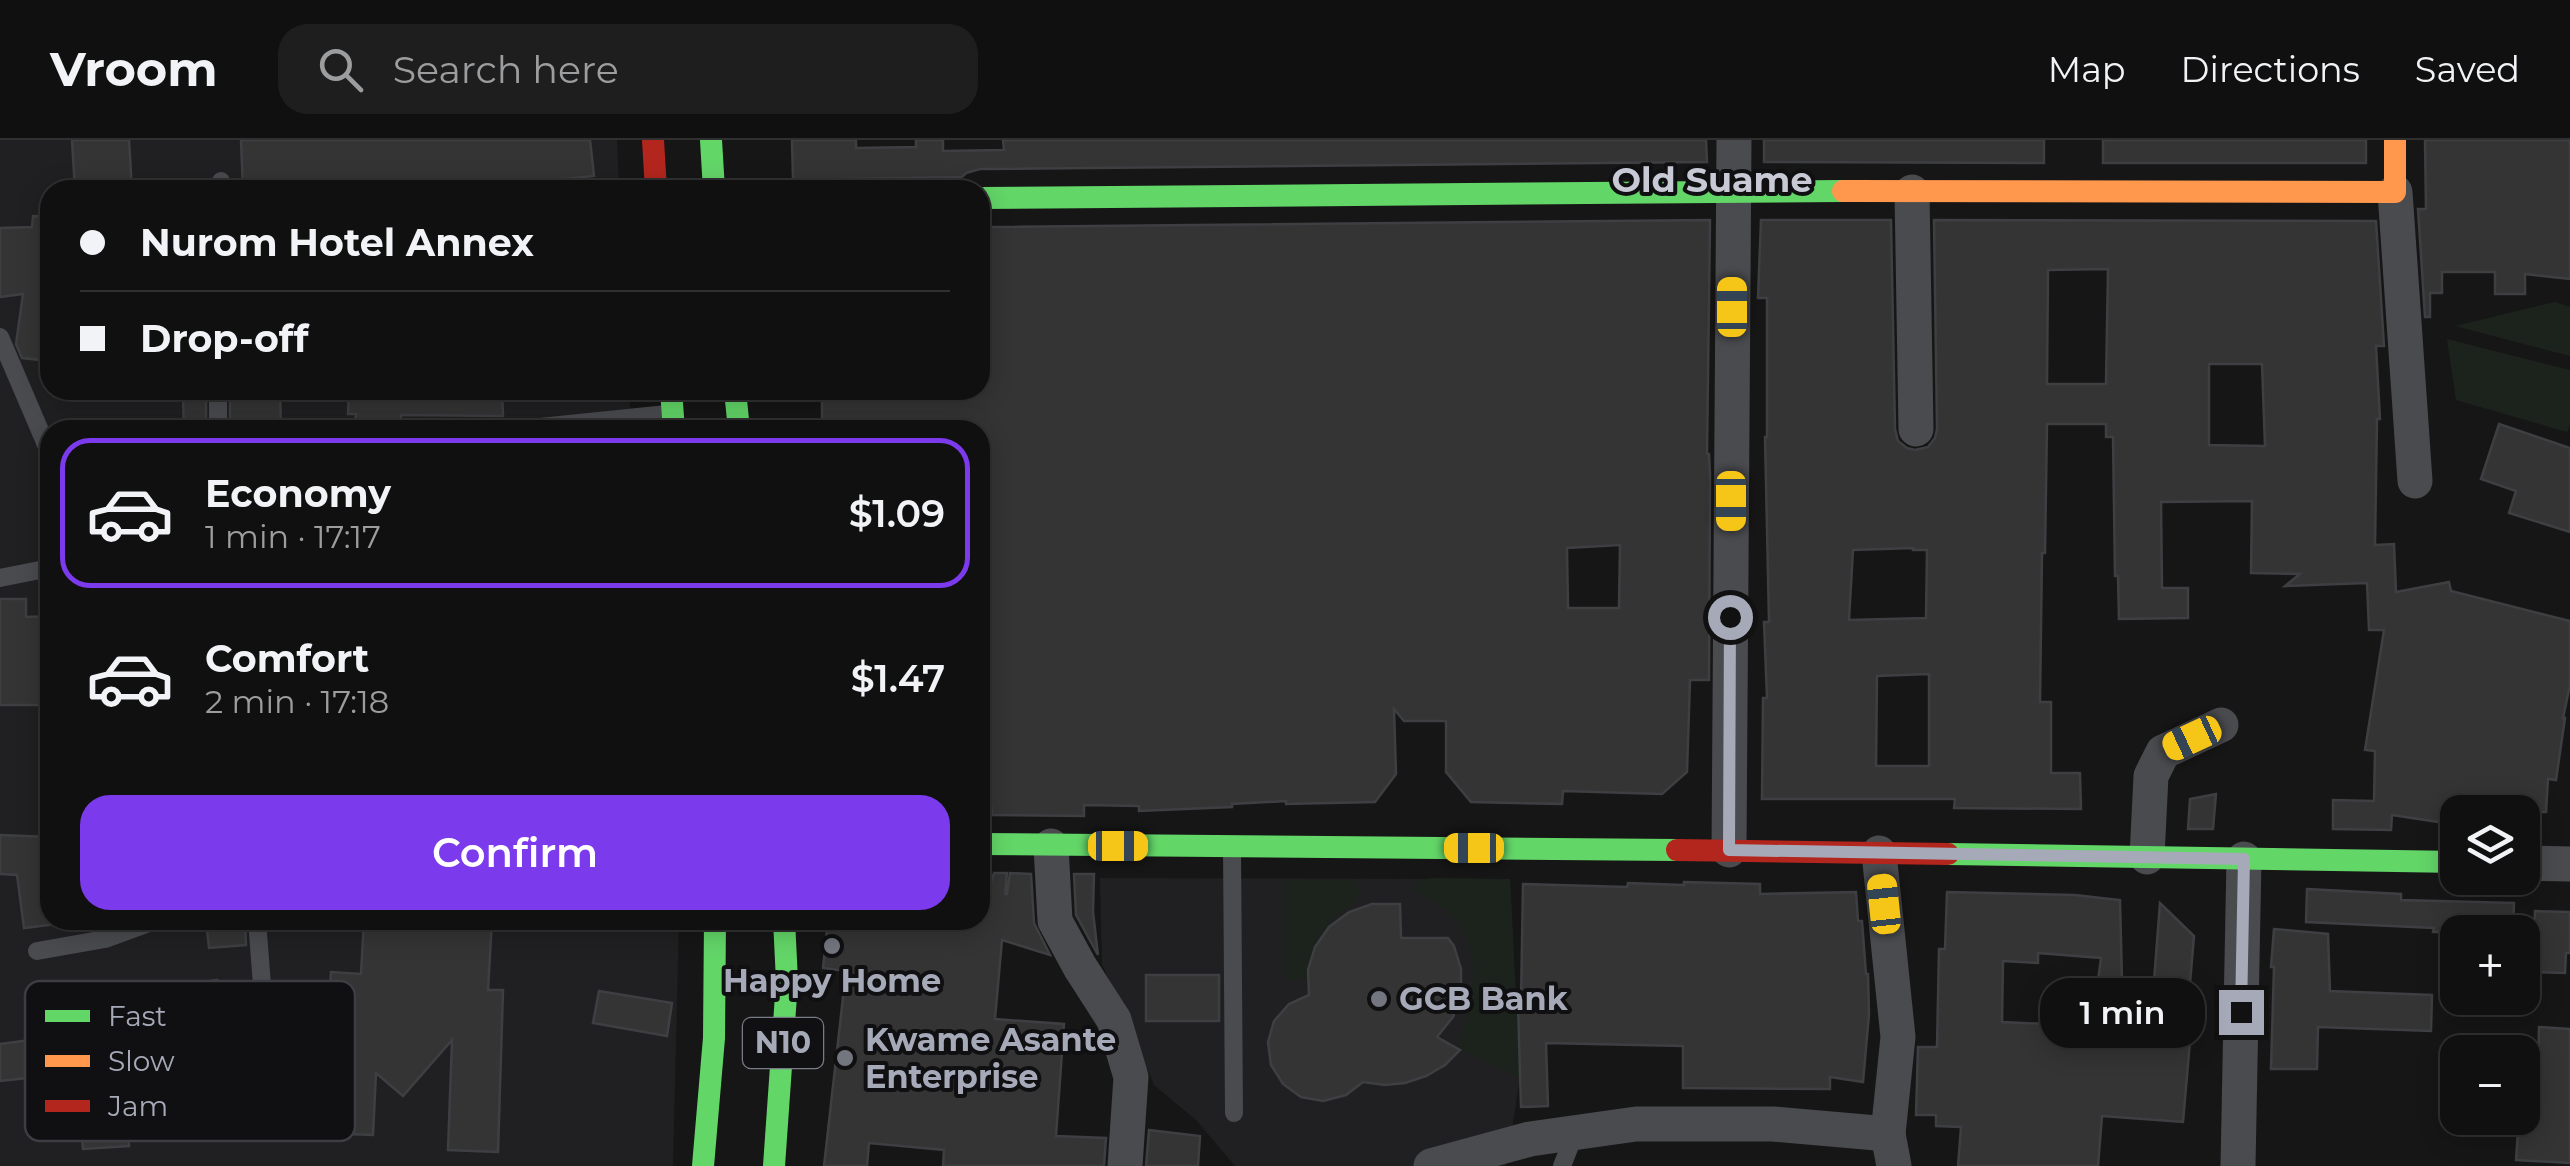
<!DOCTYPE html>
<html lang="en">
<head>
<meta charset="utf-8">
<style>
  :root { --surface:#101010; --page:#1e1e1e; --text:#f1f3f6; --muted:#9c9d9f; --line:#303030; --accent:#7c3aed }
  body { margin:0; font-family:Montserrat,sans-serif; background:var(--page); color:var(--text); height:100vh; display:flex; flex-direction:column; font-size:38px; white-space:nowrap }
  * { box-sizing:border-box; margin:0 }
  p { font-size:32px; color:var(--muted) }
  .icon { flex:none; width:55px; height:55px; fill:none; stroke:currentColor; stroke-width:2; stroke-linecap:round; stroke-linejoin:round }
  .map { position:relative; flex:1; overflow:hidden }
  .details { position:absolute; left:40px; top:280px; width:950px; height:510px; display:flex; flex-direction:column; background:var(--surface); border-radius:30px; box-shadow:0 5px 25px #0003,0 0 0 2px var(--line) }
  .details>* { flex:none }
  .banner { position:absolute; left:40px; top:40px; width:950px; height:220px; border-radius:30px; box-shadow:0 5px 25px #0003,0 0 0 2px var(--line); display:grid; align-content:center; height:220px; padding:0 40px; background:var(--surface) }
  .fabs { position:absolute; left:2440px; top:655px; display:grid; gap:20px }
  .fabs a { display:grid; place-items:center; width:100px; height:100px; border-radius:20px; background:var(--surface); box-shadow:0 5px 25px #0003,0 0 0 2px var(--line); font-size:50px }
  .end { position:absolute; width:45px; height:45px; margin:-22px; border:12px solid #a6aab8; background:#111; box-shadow:0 0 0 5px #111 }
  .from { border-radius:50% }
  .bubble { position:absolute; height:70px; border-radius:30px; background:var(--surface); box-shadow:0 5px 25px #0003,0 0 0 2px var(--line); font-size:32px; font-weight:600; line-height:70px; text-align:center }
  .car { position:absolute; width:30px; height:60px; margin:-30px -15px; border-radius:12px; box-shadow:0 0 8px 2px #0007; background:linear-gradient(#f5c518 24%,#345 0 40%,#f5c518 0 76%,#345 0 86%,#f5c518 0) }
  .banner b { display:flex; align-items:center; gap:35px; height:95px; font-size:38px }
  .banner b+b { border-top:2px solid var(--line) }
  .banner i { width:25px; height:25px; background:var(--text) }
  ul { padding:18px 0 0; list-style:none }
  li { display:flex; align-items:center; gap:30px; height:150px; margin:0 20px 15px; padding:0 20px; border:5px solid transparent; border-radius:30px }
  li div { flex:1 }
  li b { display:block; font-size:38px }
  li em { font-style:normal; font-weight:600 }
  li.selected { border-color:var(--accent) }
  li>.icon { width:90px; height:90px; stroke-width:1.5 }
  .action { display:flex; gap:20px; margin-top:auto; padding:20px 40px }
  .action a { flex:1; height:115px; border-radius:30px; background:var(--accent); color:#fff; font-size:40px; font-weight:600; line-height:115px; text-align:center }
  header { display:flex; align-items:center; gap:60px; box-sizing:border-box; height:140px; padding:0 50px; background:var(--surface); border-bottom:2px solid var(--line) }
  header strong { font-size:48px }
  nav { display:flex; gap:55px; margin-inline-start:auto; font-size:35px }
  .search { width:700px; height:90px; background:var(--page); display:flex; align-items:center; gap:25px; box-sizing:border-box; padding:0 35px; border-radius:30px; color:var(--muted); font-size:38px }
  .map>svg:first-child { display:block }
  .built { fill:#202022 }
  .green { fill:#1c231d }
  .building { fill:#343435; stroke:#3e3f42; stroke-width:2.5; fill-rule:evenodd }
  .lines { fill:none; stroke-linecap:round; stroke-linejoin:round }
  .lane { stroke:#4a4b4f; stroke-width:18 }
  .street { stroke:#4a4b4f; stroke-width:35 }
  .fast { stroke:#63d668; stroke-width:22 }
  .slow { stroke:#ff974d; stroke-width:22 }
  .jam { stroke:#b3261e; stroke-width:22 }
  .route { stroke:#a6aab8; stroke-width:12 }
  .poi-dot { fill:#74767f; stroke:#101012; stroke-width:4 }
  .labels { text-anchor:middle; stroke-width:8; stroke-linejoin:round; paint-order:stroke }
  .shield { fill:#101012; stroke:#797c86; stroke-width:2.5 }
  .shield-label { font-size:30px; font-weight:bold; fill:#a6aab8 }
  .poi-label { font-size:32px; font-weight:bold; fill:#a6aab8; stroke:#101012; text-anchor:start }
  .neighbourhood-label { font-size:35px; font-weight:bold; fill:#c7cad4; stroke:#101012 }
  .key { fill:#101012; stroke:#3d3e44; stroke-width:2.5 }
  .key-label { font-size:28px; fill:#a6aab8 }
</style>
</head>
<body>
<header>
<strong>Vroom</strong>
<div class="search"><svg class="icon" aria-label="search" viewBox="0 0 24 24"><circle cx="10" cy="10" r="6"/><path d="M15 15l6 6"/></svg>Search here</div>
<nav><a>Map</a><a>Directions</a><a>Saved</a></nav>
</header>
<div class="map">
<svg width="2570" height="1026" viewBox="0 0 2570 1026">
  <rect width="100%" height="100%" fill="#161616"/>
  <g class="built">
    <path d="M0,0H617L619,50H50V250H628L633,290H50V780H679L673,1026H0Z"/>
    <path d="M1100,738L1510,739L1520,938L1506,1026H1235L1196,980L1154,945L1102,824Z"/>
  </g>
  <g class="green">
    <path d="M2555,162L2570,167V216L2455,186Z"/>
    <path d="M2447,199L2570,230V285L2567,292L2456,260Z"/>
    <path d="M1433,738L1510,739L1520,938L1457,908C1480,844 1488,780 1412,751L1420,740Z"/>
    <path d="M1286,739L1355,740L1360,750C1357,767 1345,768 1333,779C1315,795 1309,816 1307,839L1285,840Z"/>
  </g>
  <g class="building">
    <path d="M72,0H129L132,50H75Z"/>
    <path d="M241,0H590L594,36L455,50H243Z"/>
    <path d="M792,0H856V8L916,7V0H943V11L1004,10L1003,0H1706L1707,22L980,29L966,33L962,37L793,40Z"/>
    <path d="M1764,0H2044V23L1764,22Z"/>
    <rect x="2103" y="0" width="263" height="23"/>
    <path d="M2425,0H2570V139L2525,134V154H2495V132H2442V153H2430V177H2425L2418,69H2426Z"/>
    <path d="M33,76L50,77V221L22,218L16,204L23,154L0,157V88L32,87Z"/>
    <path d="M1710,80L1707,314H1709L1710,335L1709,540H1690L1687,632L1662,654L1563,651L1562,664L1471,662L1446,632V581H1404L1394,569L1396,634L1375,662L1286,664V661L1232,664V667L1139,671V666L1084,665V676L992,675L991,665H984V417L981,416L985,298H980V290H822V250H980V87ZM1620,405L1619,468H1568L1567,408Z"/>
    <path d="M1761,80H1891L1895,289L1898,301L1907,308L1915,310L1928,307L1935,298L1937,289L1934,80L2376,81L2384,206H2376L2380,279H2377L2375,405L2394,404L2396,452L2449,442L2451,451L2570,481V545L2563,578H2565L2556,640L2548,639L2546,672H2458V685L2392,675L2391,690L2333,689V660L2374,661L2375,611L2365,610L2384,490H2369L2367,443L2285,446L2300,434L2251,433L2252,361L2161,362L2162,448H2188V478L2119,479L2118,436H2115L2113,297H2106V284H2047L2045,413H2042L2040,562H2051V633H2080L2081,669L1954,668L1955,659H1762L1763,558H1767L1764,482H1769L1765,297H1767V158H1758ZM2108,129L2106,244H2047L2048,130ZM2209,224H2262L2265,306L2209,305ZM1913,408V410H1927L1926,478L1849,480L1853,410ZM1929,534V626H1876L1877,536Z"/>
    <path d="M253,250H280L281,290H230V258H253Z"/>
    <path d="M349,250H502L503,276L401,275L400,290H354L356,274H348Z"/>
    <path d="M183,258H206V288H184Z"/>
    <path d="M2499,284L2570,308V392L2509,373L2516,351L2481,339Z"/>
    <path d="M0,459H26V477L50,476V565H0Z"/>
    <path d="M2216,654L2213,689H2188L2190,659Z"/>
    <path d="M0,695L50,697V785L24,788L17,735L0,734Z"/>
    <path d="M994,733H1007L1005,754H1007L1010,733L1031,734L1034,783L1050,815L1002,800L995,879L1064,884L1056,996L1106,998L1104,1026H943L944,1010L869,1003L867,1026H824L846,831L823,828L828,780L978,781Z"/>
    <path d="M1074,734H1094L1093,772L1098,815L1076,775Z"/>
    <path d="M1684,742L1760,744V754L1856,752L1858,781H1862L1866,834H1868L1869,874L1863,942L1830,937V949L1683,948V906L1546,903L1548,966L1521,967L1518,864H1521L1523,744L1627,747L1628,743L1684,745Z"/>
    <path d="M2307,749L2401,754V760L2514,763L2513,792H2433L2434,788L2306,782Z"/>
    <path d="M1947,752L2075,755L2120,760L2122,840L2154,841L2160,763L2194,796L2186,890H2191L2183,982L2102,976L2098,1026H1958L1961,987L1936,986V975H1916L1918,907H1937L1939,809H1945ZM2038,813L2101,818L2092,886L2002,882L2003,821L2038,823Z"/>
    <path d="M1372,764H1400L1401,798H1448L1454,806L1461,829V854L1453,877L1437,897L1460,910L1445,925L1426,936L1405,943L1385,945L1363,942L1346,955L1323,961L1301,957L1283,944L1271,925L1268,902L1274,881L1289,864L1309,855L1308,830L1315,807L1329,787L1349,772Z"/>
    <path d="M2535,771L2570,772V813H2566L2565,833L2533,832Z"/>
    <path d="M206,780H245L246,805L209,808Z"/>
    <path d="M364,780H492L488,850H503L498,1012L448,1010L452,900L403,956L376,933L373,995L348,994V989H326L327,940H323L331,832L361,834Z"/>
    <path d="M2274,789L2328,794L2330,851L2432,855L2431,891L2318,887L2317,929H2271L2274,827H2271Z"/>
    <rect x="1146" y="835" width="73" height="46"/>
    <path d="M217,840L222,873L180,879L187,934L184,935L185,981L127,983L129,1006L83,1009L81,986L28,985V938L0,941V904L69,895L75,940L139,935V921H160L151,855L182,851L181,845Z"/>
    <path d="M599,851L672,863L667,896L593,883Z"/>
    <path d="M2539,887L2570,889V1023L2516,1020L2519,978H2522V937L2538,938Z"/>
    <path d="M1149,990L1200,996L1198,1026H1146Z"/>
  </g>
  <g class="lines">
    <g class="lane">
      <path d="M221,50V41"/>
      <path d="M0,197L50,314"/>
      <path d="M218,290V250"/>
      <path d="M511,290L667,274"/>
      <path d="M0,438L50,428"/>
      <path d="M1232,708L1234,973"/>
      <path d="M257,780L265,885"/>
      <path d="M37,811L105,799L157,780"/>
      <path d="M1562,1026L1575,993"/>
    </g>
    <g class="street">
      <path d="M1912,52L1916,289"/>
      <path d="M2395,52L2415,341"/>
      <path d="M1051,706L1055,781L1080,827L1114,880L1131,937L1125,1026"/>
      <path d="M1729,710L1734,0"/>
      <path d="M1879,713L1898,897L1888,994L1894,1026"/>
      <path d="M2147,717L2151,636L2163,612L2221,585"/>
      <path d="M2522,723L2570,724"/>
      <path d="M1431,1026L1530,999L1636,984H1773L1888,994"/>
      <path d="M2238,1026L2244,719"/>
    </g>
    <g class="fast">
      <path d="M711,0L714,50"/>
      <path d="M980,58L1843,51"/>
      <path d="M671,250L674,290"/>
      <path d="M735,250L739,290"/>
      <path d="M980,704L1677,710"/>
      <path d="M1948,714L2458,722"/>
      <path d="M703,1026L714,898L715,780"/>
      <path d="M774,1026L787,841L784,780"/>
    </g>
    <path class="slow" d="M1843,51L2395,52V0"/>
    <g class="jam">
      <path d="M653,0L656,50"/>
      <path d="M1677,710L1948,714"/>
    </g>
  </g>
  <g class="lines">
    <path class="route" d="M1730,477L1729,710L2244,719L2241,872"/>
  </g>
  <g class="poi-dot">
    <circle cx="832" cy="806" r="10"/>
    <circle cx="1379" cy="859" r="10"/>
    <circle cx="845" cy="918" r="10"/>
  </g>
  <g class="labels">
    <rect class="shield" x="743" y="878" width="80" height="50" rx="8"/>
    <g class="shield-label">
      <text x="783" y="913">N10</text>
    </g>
    <g class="poi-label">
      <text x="832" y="852" text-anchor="middle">Happy Home</text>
      <text x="1399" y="870">GCB Bank</text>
      <text x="865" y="911">Kwame Asante<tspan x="865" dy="37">Enterprise</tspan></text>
    </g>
    <g class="neighbourhood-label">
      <text x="1712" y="52">Old Suame</text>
    </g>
  </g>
  <rect x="25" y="841" width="330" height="160" rx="15" class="key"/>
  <rect x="45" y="870" width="45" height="12" fill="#63d668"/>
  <rect x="45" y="915" width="45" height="12" fill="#ff974d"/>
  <rect x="45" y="960" width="45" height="12" fill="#b3261e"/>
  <g class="key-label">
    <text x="108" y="886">Fast</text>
    <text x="108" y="931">Slow</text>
    <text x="108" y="976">Jam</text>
  </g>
</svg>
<div class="fabs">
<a><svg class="icon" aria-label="layers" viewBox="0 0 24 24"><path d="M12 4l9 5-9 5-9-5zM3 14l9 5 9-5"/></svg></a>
<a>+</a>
<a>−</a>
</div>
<i class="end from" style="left:1730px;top:477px"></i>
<i class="end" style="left:2241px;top:872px"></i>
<div class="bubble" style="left:2040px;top:838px;width:165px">1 min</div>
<i class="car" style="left:1732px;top:167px;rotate:0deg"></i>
<i class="car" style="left:1731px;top:361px;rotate:180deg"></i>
<i class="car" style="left:2192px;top:598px;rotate:245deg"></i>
<i class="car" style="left:1118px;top:706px;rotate:90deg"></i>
<i class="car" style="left:1474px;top:708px;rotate:270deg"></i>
<i class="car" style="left:1884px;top:764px;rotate:354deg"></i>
<div class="banner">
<b><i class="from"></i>Nurom Hotel Annex</b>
<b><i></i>Drop-off</b>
</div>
<section class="details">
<ul>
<li class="selected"><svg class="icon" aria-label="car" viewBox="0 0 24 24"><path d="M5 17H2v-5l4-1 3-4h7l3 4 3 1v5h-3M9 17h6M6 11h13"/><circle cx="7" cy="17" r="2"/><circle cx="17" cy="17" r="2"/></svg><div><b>Economy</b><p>1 min · 17:17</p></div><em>$1.09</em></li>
<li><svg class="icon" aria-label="car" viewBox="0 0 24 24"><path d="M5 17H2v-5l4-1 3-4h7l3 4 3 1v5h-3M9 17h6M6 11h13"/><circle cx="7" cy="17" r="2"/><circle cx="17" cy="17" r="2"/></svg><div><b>Comfort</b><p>2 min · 17:18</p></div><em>$1.47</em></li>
</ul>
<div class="action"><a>Confirm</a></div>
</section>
</div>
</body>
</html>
